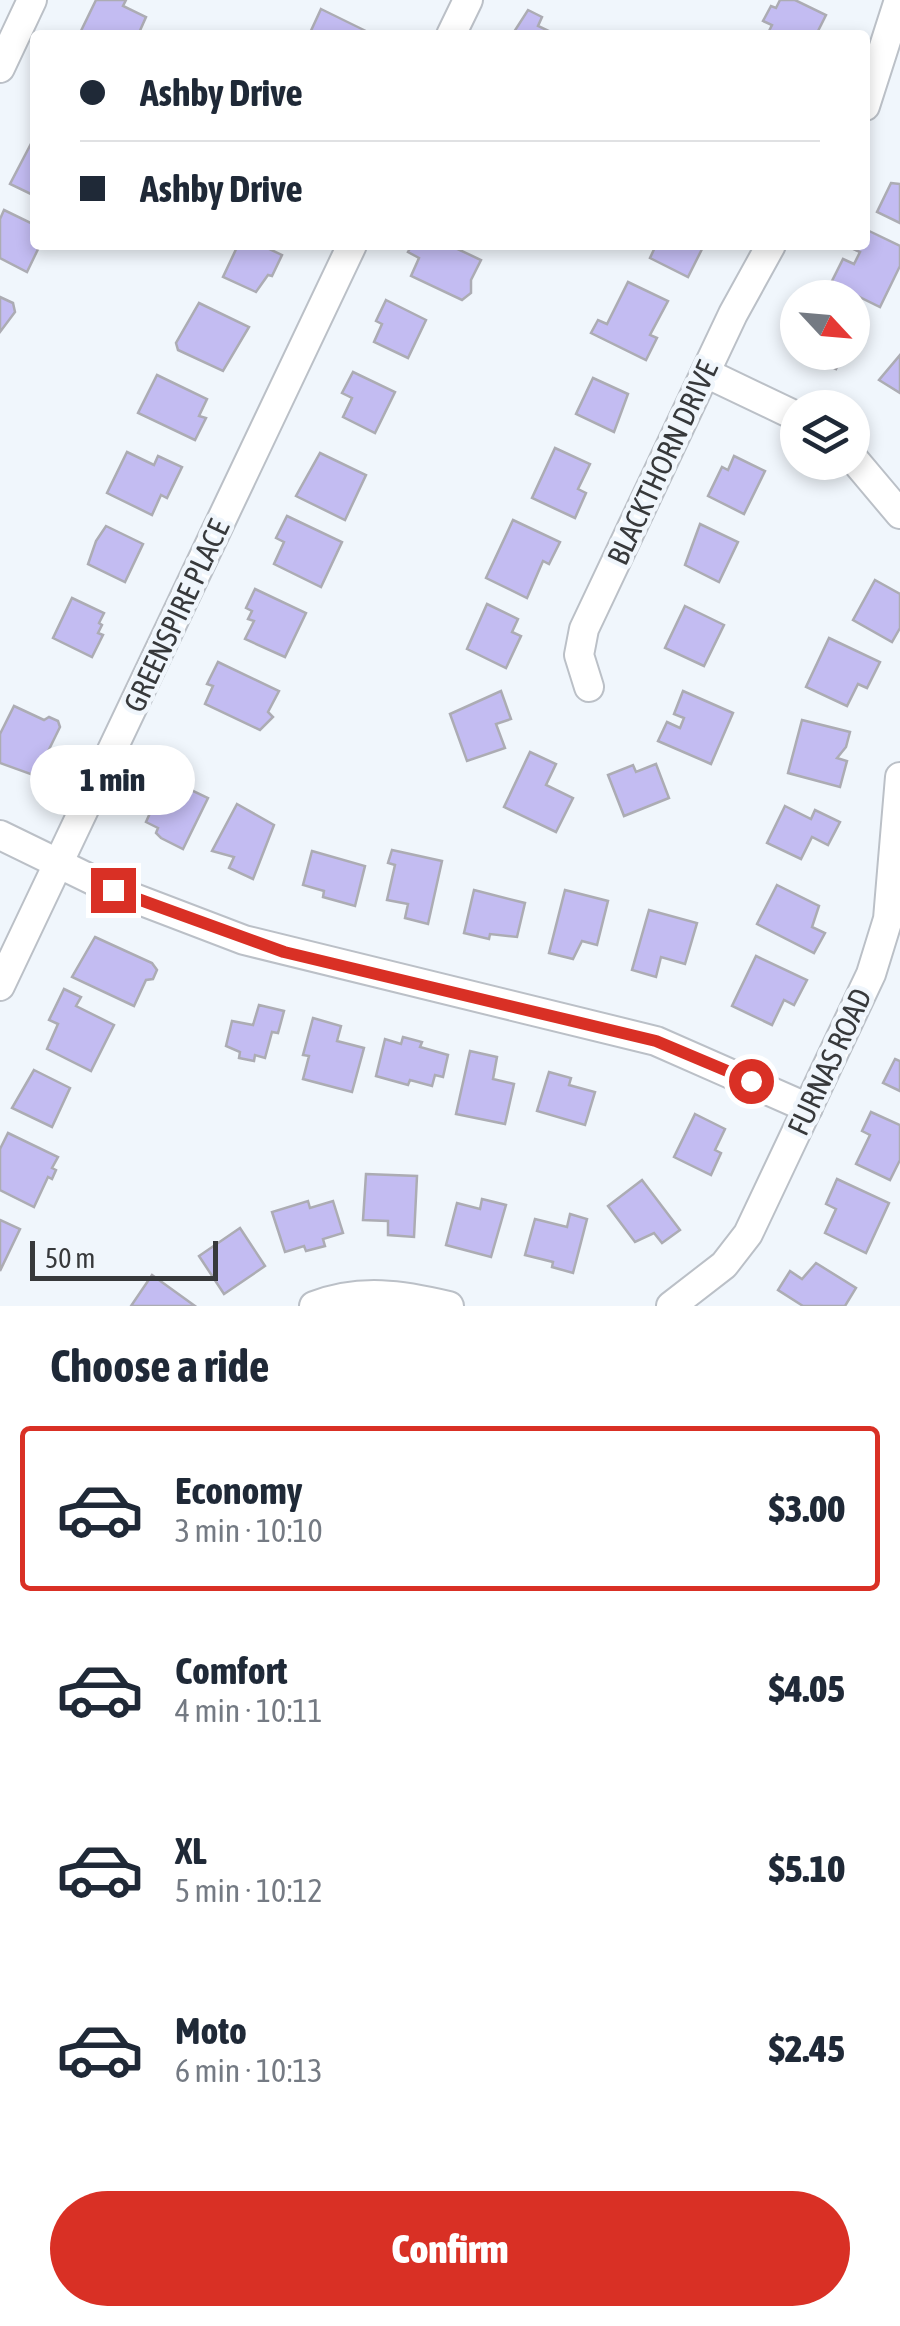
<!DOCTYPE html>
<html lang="en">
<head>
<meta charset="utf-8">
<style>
  :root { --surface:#fff; --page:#f6f6f7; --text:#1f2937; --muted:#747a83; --line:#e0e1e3; --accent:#d93025 }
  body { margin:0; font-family:"Asap Condensed",sans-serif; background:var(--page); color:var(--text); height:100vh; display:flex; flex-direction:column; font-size:38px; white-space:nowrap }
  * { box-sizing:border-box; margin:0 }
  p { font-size:32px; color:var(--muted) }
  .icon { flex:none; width:55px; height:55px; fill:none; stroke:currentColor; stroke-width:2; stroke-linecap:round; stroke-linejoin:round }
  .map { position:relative; height:1306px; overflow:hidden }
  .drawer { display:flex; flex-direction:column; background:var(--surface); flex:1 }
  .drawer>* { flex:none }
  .top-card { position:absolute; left:30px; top:30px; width:840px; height:220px; border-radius:10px; box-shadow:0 5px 15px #0003; display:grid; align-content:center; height:220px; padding:0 50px; background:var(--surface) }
  .needle { width:65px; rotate:116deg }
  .tools { position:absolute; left:780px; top:280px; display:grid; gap:20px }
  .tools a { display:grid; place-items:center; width:90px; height:90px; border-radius:50%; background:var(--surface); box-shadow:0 5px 15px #0003; font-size:50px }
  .scale { position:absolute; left:30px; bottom:25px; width:188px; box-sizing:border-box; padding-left:10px; border:5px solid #37393b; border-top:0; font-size:28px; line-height:35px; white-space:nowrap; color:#37393b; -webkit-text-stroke:8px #f0f6fc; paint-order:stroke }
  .end { position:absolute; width:45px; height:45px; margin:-22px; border:12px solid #d93025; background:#fff; box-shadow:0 0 0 5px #fff }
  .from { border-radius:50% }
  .bubble { position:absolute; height:70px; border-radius:35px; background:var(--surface); box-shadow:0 5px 15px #0003; font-size:32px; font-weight:800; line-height:70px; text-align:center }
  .top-card b { display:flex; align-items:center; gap:35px; height:95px; font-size:38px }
  .top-card b+b { border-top:2px solid var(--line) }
  .top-card i { width:25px; height:25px; background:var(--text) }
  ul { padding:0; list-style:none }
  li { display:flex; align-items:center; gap:30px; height:165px; margin:0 20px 15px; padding:0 30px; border:5px solid transparent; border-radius:10px }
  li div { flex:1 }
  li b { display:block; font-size:38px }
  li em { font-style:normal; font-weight:800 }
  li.selected { border-color:var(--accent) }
  li>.icon { width:90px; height:90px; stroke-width:1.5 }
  h2 { padding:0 50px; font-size:45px; line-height:120px }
  .action { display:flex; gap:20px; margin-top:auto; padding:20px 50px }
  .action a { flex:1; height:115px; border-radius:60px; background:var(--accent); color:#fff; font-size:40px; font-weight:800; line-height:115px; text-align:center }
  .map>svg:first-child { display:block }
  .building { fill:#c3bcf2; stroke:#acacb3; stroke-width:2.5 }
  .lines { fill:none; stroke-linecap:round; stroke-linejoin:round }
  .minor-casing { stroke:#bbc0c7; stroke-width:32 }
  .minor { stroke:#fff; stroke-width:28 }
  .route { stroke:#d93025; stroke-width:12 }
  .labels { text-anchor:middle; stroke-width:9; stroke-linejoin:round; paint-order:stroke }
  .street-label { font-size:30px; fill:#37393b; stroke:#f0f6fc }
</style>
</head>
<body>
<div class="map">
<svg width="900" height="1306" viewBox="0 0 900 1306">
  <rect width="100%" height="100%" fill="#f0f6fc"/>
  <g class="building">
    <path d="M96,0H126L123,6L146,17L138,35H79Z"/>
    <path d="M780,0H795L826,15L816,35H767L772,25L763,21L771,6L776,8Z"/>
    <path d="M321,9L374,35H309Z"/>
    <path d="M528,10L542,17L538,26L557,35H512Z"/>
    <path d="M35,136V191L33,195L10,184Z"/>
    <path d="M891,183L900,184V223L877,212Z"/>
    <path d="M4,210L35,225V245H40L27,272L0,258V219Z"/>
    <path d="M865,229L900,246V266L880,307L831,283L843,259L854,264L860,252L847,246L865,245Z"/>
    <path d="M238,245H261L282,255L272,276L268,275L256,292L223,277Z"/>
    <path d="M412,245H449L481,260L471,280V293L462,300L411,276L419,258L408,252Z"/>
    <path d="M656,245H704L688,277L650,258Z"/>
    <path d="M628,282L668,301L650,335L657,338L646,360L591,333L598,320L607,324Z"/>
    <path d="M0,297L13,303L15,312L0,332Z"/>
    <path d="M386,300L426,320L408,358L374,342L382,324L376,321Z"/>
    <path d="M199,303L249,327L223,371L178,350L176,343Z"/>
    <path d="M801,352H844L836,369Z"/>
    <path d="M900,355V393L879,380Z"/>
    <path d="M353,372L395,392L375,433L343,417L352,398L342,393Z"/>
    <path d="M157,375L207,399L199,416L206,418L195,440L138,413Z"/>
    <path d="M593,378L628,394L614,432L576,414Z"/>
    <path d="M555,448L590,464L578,489L586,493L575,518L532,498Z"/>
    <path d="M127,452L154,465L158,456L182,467L167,498L161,495L152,515L107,493Z"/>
    <path d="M320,453L366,475L345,520L296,496Z"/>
    <path d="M734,456L765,471L744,514L708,496L722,467L728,470Z"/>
    <path d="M287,516L342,542L321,587L274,564L284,542L276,538Z"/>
    <path d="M513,520L560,542L549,564L543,561L527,598L486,578Z"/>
    <path d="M700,524L738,542L719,582L685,565Z"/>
    <path d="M106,526L143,544L125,582L88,564L96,541Z"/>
    <path d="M875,580L900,594V628L892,642L853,620Z"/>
    <path d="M255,589L306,613L285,657L245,639L254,621L248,619L252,611L246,608Z"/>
    <path d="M72,598L104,613L99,623L102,625L98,633L103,635L92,657L53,638Z"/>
    <path d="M487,604L518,619L512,632L521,636L506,668L467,649Z"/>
    <path d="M685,606L724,625L704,666L665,648Z"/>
    <path d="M829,638L880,662L867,688L858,684L847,706L806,687Z"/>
    <path d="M218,662L279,691L268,712L273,717L260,730L205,704L213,686L207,684Z"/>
    <path d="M501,691L511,719L496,724L505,748L467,761L450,714Z"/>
    <path d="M683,691L733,713L711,764L658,741L667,722L680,728L684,718L674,714Z"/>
    <path d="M14,706L44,720L49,717L58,721L60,727L36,776L0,763V734Z"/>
    <path d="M802,720L850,732L846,747L837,758L847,761L840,787L788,773Z"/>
    <path d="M530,752L556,764L546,785L573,798L556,832L504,807Z"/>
    <path d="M656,764L669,798L624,816L608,775L633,765L636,772Z"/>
    <path d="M166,778L208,798L183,849L161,838L156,833L158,828L146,822Z"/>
    <path d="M237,804L274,825L253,879L229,868L234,857L212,851Z"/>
    <path d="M785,806L811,819L815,810L840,822L828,845L812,837L801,859L767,843Z"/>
    <path d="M392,850L442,861L428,924L405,918L408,904L387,900L395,865L388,863Z"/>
    <path d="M312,851L365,866L355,906L323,897L324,891L303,885Z"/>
    <path d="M777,885L819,906L812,927L825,933L814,953L757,924Z"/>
    <path d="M474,890L525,903L517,937L490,934L489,939L464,933Z"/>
    <path d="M565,890L608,901L597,945L582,941L573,959L549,953Z"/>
    <path d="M649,910L697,923L685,964L661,957L656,977L632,970Z"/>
    <path d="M95,937L152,963L157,970L153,979L146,980L134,1006L72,977Z"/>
    <path d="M756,956L807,980L794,1005L784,1000L772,1025L732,1006Z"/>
    <path d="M64,989L81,997L76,1006L114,1025L91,1071L47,1049L58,1024L49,1020Z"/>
    <path d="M259,1005L284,1011L278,1033L272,1032L265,1058L255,1055L254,1061L239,1058L240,1052L226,1046L232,1021L253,1025Z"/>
    <path d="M313,1018L341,1026L337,1041L364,1048L352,1092L303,1079L309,1056L303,1055Z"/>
    <path d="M403,1037L422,1042L420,1047L448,1055L443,1077L435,1075L432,1086L410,1080L408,1085L376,1076L385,1039L401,1044Z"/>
    <path d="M470,1051L497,1057L493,1079L514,1084L505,1124L456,1114Z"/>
    <path d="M895,1059L900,1061V1091L883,1083Z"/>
    <path d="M34,1070L70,1088L52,1127L12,1108Z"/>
    <path d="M549,1072L571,1078L569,1085L595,1092L585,1125L537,1111Z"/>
    <path d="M871,1112L900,1125V1160L890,1180L856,1164L870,1135L862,1131Z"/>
    <path d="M695,1114L725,1129L715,1150L721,1153L711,1175L674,1157Z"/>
    <path d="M8,1133L58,1157L52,1168L56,1170L52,1179L48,1177L34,1207L0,1190V1149Z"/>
    <path d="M366,1174L417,1176L414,1237L388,1235V1221L363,1220Z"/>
    <path d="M837,1179L889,1203L866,1253L825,1233L836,1209L826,1204Z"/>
    <path d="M642,1180L680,1230L662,1243L654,1233L635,1242L608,1206Z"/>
    <path d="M482,1199L506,1205L491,1257L446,1245L457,1203L480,1209Z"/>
    <path d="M308,1201L310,1208L333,1201L343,1233L323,1239L325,1246L306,1251L304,1246L285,1252L272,1212Z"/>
    <path d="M570,1214L587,1219L573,1273L552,1267L553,1262L525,1255L535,1219L567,1227Z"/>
    <path d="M0,1220L20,1229L0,1271Z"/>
    <path d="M240,1228L265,1266L224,1294L199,1256Z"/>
    <path d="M816,1263L856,1288L845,1306H803L778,1290L790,1271L802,1279Z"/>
    <path d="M152,1275L195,1306H131Z"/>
  </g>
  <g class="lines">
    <g class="minor-casing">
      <g id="minor">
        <path d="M451,35L468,0"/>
        <path d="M0,68L32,0"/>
        <path d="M865,106L899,0"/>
        <path d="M706,373L798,417"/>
        <path d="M852,457L900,514"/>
        <path d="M589,687L579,655L584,629L733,314L771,245"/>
        <path d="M0,835L113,890L244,940L656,1041L808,1108"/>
        <path d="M0,986L352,245"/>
        <path d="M314,1306C360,1288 403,1295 449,1306"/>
        <path d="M671,1306L724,1265L748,1234L871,974L888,919L900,777"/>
      </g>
    </g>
    <use href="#minor" class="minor"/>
  </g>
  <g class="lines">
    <path class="route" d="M113,890L284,952L656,1041L751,1081"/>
  </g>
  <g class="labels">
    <g class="street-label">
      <text transform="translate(663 463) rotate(-65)" y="10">BLACKTHORN DRIVE</text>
      <text transform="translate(177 616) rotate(-65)" y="10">GREENSPIRE PLACE</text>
      <text transform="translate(830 1062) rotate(-65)" y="10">FURNAS ROAD</text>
    </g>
  </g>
</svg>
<div class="tools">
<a><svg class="needle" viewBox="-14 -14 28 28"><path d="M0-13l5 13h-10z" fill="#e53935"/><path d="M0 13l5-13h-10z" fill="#747a83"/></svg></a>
<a><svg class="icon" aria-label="layers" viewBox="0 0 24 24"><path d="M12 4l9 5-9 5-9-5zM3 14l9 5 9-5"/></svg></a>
</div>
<div class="scale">50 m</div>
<i class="end from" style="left:751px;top:1081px"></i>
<i class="end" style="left:113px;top:890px"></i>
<div class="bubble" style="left:30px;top:745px;width:165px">1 min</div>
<div class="top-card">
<b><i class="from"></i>Ashby Drive</b>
<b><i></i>Ashby Drive</b>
</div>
</div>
<section class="drawer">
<h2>Choose a ride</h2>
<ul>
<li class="selected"><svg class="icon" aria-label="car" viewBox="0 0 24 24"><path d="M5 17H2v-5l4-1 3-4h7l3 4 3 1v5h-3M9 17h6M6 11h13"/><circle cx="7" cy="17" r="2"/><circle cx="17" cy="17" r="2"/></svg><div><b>Economy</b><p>3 min · 10:10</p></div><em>$3.00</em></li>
<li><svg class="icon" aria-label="car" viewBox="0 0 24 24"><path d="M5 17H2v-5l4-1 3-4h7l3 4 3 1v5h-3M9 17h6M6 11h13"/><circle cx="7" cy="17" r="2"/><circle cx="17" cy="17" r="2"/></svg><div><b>Comfort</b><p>4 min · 10:11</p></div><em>$4.05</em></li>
<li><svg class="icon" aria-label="car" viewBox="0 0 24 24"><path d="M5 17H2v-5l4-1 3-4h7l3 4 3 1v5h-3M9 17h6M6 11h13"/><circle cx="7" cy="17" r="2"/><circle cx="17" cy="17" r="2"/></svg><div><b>XL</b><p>5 min · 10:12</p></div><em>$5.10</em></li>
<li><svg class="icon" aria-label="car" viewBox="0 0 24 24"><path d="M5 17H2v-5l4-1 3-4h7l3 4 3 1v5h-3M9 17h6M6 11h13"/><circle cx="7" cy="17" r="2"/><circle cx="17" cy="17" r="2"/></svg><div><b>Moto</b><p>6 min · 10:13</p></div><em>$2.45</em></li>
</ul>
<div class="action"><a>Confirm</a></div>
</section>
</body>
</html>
